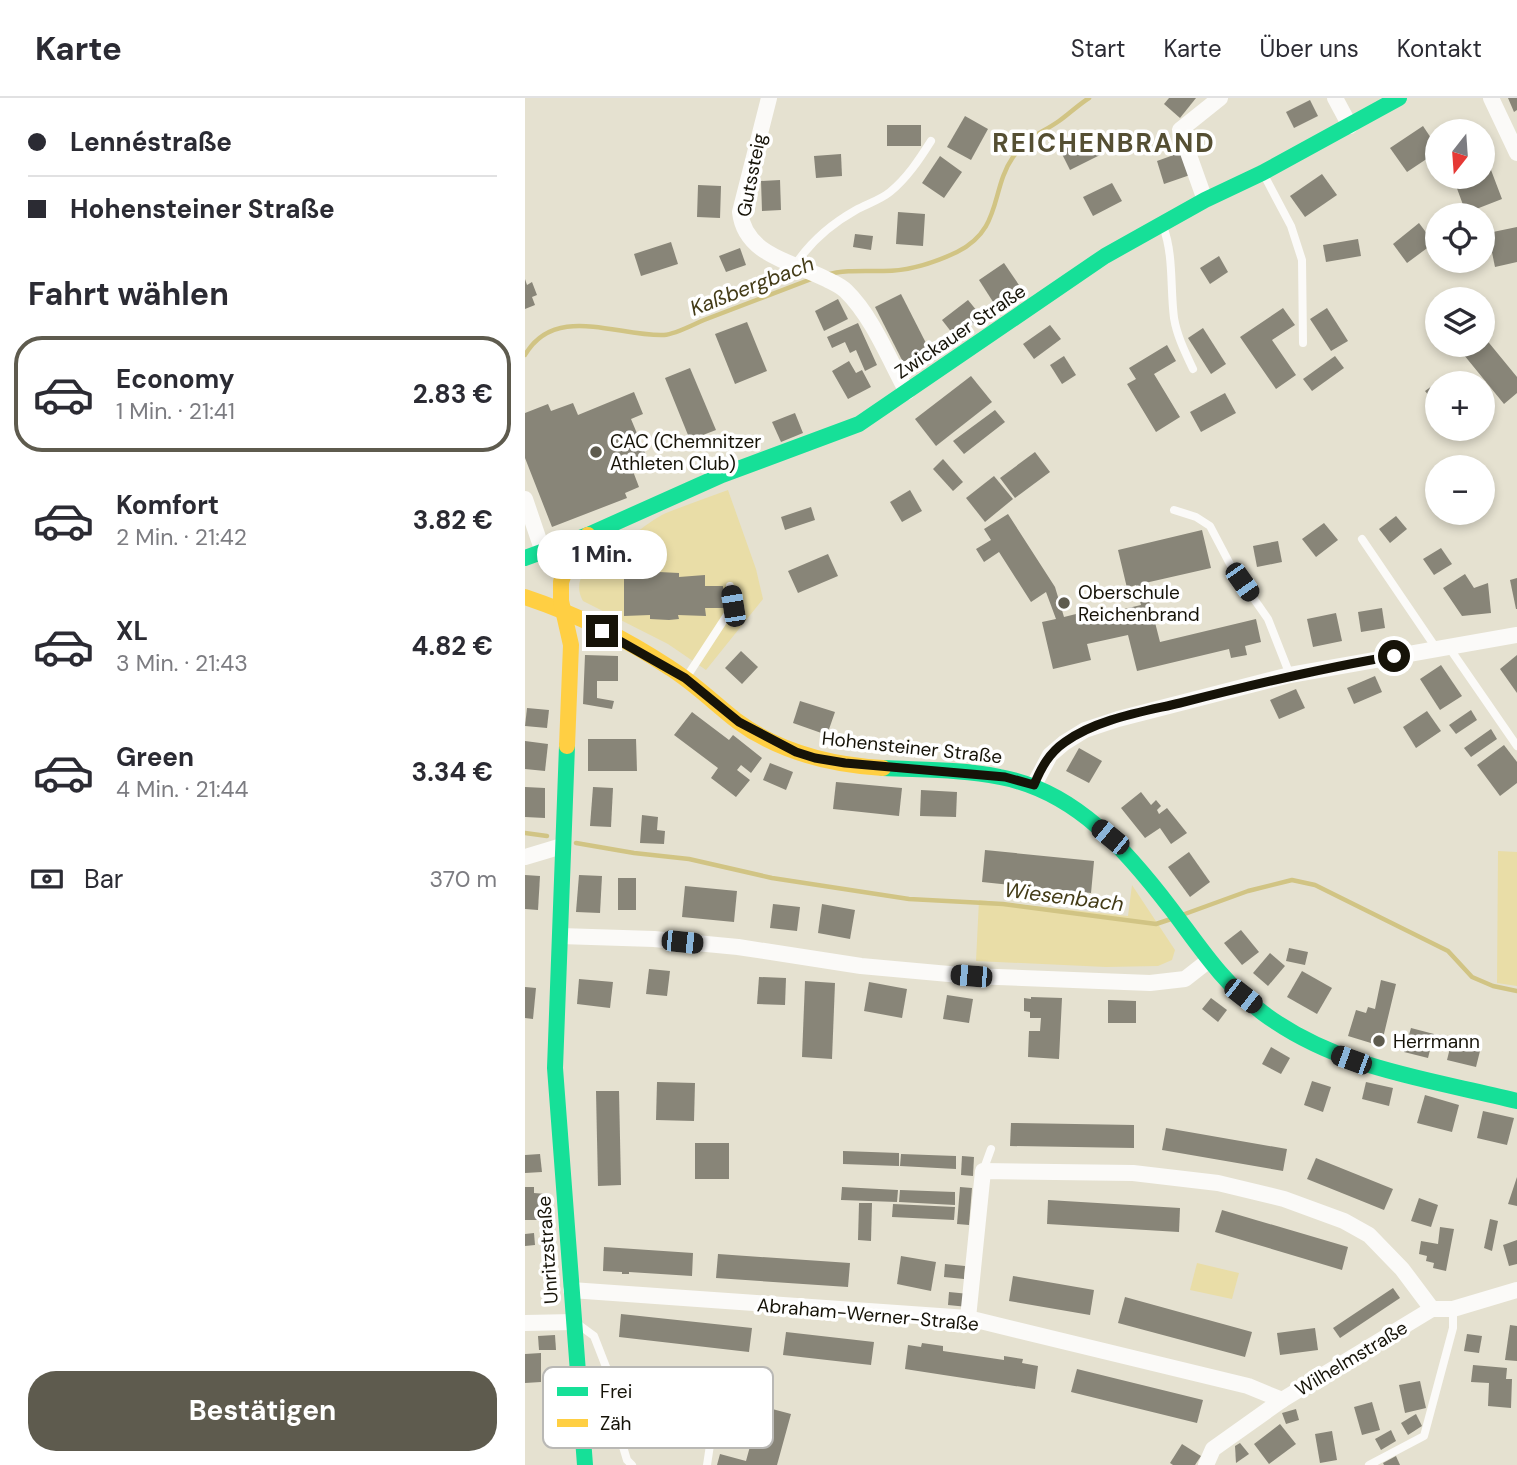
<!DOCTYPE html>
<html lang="de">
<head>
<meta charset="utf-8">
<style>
  :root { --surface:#fff; --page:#f7f7f7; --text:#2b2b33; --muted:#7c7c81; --line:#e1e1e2; --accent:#5e5b4e }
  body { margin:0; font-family:"DM Sans",sans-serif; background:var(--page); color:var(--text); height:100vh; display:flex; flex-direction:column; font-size:26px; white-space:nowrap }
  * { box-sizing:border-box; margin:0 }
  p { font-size:23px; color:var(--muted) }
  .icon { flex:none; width:38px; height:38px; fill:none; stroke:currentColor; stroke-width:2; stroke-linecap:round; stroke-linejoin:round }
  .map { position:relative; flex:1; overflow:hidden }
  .drawer { display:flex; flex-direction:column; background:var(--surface); width:525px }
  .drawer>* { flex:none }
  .banner { display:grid; align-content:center; height:154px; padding:0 28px; background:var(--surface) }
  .needle { width:46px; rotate:197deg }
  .buttons { position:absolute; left:900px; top:21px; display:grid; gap:14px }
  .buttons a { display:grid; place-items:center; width:70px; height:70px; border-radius:50%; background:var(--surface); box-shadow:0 4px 10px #0003; font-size:35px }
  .end { position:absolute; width:32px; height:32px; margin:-16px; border:9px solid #161308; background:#fff; box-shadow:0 0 0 4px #fff }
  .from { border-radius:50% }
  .bubble { position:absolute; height:49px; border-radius:24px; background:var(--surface); box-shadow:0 4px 10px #0003; font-size:23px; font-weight:700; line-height:49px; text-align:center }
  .car { position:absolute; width:21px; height:42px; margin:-21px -10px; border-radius:9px; box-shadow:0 0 5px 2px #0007; background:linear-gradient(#222 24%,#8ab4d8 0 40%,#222 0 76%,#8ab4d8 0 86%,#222 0) }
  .banner b { display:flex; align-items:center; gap:24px; height:66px; font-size:26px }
  .banner b+b { border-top:2px solid var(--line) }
  .banner i { width:18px; height:18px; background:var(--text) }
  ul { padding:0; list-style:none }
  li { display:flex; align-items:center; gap:21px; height:116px; margin:0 14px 10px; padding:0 14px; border:4px solid transparent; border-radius:28px }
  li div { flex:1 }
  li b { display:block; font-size:26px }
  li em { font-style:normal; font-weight:700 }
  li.current { border-color:var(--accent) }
  li>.icon { width:63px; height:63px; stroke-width:1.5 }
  h2 { padding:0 28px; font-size:32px; line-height:84px }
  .pay { display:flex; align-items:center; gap:18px; height:77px; padding:0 28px; font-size:26px }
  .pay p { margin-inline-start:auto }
  .primary-button { display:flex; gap:14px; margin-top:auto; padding:14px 28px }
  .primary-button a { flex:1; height:80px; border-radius:28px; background:var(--accent); color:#fff; font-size:28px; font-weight:700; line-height:80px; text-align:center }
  header { display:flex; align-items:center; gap:42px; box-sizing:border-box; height:98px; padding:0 35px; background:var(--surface); border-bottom:2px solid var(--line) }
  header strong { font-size:33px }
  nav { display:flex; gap:38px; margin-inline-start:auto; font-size:24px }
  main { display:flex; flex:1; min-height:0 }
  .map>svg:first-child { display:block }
  .green { fill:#e9dda7 }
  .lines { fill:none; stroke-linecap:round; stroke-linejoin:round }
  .stream { stroke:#d1c484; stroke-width:4.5 }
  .building { fill:#888578 }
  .lane { stroke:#fbfaf8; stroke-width:8 }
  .street { stroke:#fbfaf8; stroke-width:16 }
  .fast { stroke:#16e098; stroke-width:16 }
  .slow { stroke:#ffcf43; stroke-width:16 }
  .route { stroke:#161308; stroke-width:9 }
  .poi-dot { fill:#5e5b4e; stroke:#fff; stroke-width:2.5 }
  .labels { text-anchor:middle; stroke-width:7; stroke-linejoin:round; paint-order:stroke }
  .street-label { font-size:19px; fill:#161308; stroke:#fff }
  .poi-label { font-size:19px; fill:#161308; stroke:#fff; text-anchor:start }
  .water-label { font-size:21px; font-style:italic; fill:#433b17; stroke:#fff }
  .district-label { font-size:26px; font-weight:bold; letter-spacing:2px; fill:#554f33; stroke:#fff }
  .key { fill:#fff; stroke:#b9b8b5; stroke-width:2 }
  .key-label { font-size:19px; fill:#161308 }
</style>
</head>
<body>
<header>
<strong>Karte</strong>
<nav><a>Start</a><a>Karte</a><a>Über uns</a><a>Kontakt</a></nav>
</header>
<main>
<section class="drawer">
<div class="banner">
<b><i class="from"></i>Lennéstraße</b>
<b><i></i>Hohensteiner Straße</b>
</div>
<h2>Fahrt wählen</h2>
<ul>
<li class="current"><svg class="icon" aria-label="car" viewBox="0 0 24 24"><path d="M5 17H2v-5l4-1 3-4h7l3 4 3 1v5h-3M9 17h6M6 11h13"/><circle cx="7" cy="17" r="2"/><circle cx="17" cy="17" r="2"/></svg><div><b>Economy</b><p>1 Min. · 21:41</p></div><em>2.83 €</em></li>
<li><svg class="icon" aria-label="car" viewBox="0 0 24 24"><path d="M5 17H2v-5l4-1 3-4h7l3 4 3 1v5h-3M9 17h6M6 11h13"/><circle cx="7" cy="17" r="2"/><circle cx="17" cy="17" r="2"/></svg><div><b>Komfort</b><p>2 Min. · 21:42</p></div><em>3.82 €</em></li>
<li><svg class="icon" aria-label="car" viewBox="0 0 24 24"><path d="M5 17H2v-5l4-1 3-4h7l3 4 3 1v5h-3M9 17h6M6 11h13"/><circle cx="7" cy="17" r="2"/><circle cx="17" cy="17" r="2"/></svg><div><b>XL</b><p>3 Min. · 21:43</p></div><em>4.82 €</em></li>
<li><svg class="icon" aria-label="car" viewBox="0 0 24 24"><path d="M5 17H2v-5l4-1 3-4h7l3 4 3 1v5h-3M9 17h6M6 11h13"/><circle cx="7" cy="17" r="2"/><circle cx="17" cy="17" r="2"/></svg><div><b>Green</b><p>4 Min. · 21:44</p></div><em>3.34 €</em></li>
</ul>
<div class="pay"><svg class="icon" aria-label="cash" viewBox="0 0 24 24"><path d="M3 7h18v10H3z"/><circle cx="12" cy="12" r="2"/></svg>Bar<p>370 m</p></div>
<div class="primary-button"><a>Bestätigen</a></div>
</section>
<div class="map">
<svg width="992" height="1367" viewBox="0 0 992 1367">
  <rect width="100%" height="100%" fill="#e5e1d0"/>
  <g class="green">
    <path d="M203,392L231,471L238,501L181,572L143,546L58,503C40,472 89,449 109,436C119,429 130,420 141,415C161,407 182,400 203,392Z"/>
    <path d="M973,753L992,754V888L972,885Z"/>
    <path d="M607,787L650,852L647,862L633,868L581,869L451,863L454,802L603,818Z"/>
    <path d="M672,1165L714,1175L707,1201L665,1192Z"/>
  </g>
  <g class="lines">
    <g class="stream">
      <path d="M301,177C318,172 336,173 354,173C380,174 409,165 432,154C478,131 465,92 488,59C504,37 514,37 534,23C544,16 553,7 564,0"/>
      <path d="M0,257C30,205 93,239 139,237C151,236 167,227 179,222C216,208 252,194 289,180"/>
      <path d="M0,735L22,738"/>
      <path d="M51,745L109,755L164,761L247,780L384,801L478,806L631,826L646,821"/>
      <path d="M657,817L723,793L767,782L790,787L923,853L947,879L968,888L992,893"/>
    </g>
  </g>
  <g class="building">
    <path d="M644,0H671L655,20L639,6Z"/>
    <path d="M983,0H992V12L989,14Z"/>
    <path d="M785,2L793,18L769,30L761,14Z"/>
    <path d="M440,18L463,31L446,62L422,49Z"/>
    <rect x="362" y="27" width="34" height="21"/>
    <path d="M898,28L912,49V54L882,74L865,50Z"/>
    <path d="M565,37L575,57L545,72L535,52Z"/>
    <path d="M657,54L665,77L639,86L632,63Z"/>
    <path d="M316,56L317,78L291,80L289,58Z"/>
    <path d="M415,58L437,74L419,100L397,85Z"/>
    <path d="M966,72L977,101L941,115L930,85L947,79H957V75Z"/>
    <path d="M797,76L812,97L780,119L765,98Z"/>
    <path d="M255,82L256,112L237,113L236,83Z"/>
    <path d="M587,85L597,103L568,118L558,99Z"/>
    <path d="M173,87L196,88L195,120L172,119Z"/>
    <path d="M373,114L400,116L398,148L371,146Z"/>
    <path d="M894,125L909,145L882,165L868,146Z"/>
    <path d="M992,129V164L970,169L963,135Z"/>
    <path d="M330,136L348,138L346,152L328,149Z"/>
    <path d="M833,141L836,158L801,164L798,147Z"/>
    <path d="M146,144L153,166L116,178L109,156Z"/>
    <path d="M215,150L221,167L201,174L194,158Z"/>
    <path d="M694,158L703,174L685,186L675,170Z"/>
    <path d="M479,165L496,190L470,207L454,182Z"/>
    <path d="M0,181L2,187L7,184L12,197L7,199L10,207L0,211Z"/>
    <path d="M376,196L404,251L378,264L350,209Z"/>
    <path d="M313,201L323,221L299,233L290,213Z"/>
    <path d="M443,202L457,219L431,240L417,222Z"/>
    <path d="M758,210L770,227L747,242L771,277L751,291L715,239Z"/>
    <path d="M802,210L823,243L806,253L785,221Z"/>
    <path d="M222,224L242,273L210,286L190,236Z"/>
    <path d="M333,225L352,267L340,273L331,252L325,255L320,244L307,250L302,239Z"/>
    <path d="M525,227L536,241L509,261L498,246Z"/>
    <path d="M678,230L701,266L686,276L663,240Z"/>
    <path d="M960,240L992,279V295L979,306L939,257L952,247H957V242Z"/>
    <path d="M642,247L651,263L629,276L655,319L631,334L602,286L611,281L604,270Z"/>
    <path d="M539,258L551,277L537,286L525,267Z"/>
    <path d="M810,258L819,270L787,293L778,281Z"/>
    <path d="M324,263L331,275L337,272L346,289L323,301L307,273Z"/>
    <path d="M165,270L191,332L165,342L140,280Z"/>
    <path d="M446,278L467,304L411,348L390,321Z"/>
    <path d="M918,280L922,285H912V308L900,293Z"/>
    <path d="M109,294L118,316L106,321L123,362L106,368L114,389L100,395L102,400L27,429L0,360V315L23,306L26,313L48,305L53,317Z"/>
    <path d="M700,295L711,315L676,334L665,314Z"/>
    <path d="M470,312L480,324L439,356L428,343Z"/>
    <path d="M270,315L278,335L256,344L247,324Z"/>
    <path d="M510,354L525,374L490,400L475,380Z"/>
    <path d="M418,361L438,384L428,393L408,371Z"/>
    <path d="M469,378L488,401L460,424L441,400Z"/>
    <path d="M385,392L397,413L377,424L365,404Z"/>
    <path d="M286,409L290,422L260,432L256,419Z"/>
    <path d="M483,416L530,489L539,519L555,515L556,521L616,507L611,487L602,490L593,452L677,432L686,470L620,485L635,544L731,521L736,544L720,548L722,557L706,560L704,551L612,573L603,537L562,546L566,562L528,571L517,524L531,521L521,494L506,504L474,454L459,464L451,451L466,442L459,431Z"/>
    <path d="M871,418L882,431L865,445L854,431Z"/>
    <path d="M799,425L813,442L791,459L777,441Z"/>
    <path d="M753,443L757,464L732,469L728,448Z"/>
    <path d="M916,450L927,466L909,477L898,461Z"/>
    <path d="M303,456L313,478L273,495L263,473Z"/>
    <path d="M134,474L154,475V479L180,477V488H198L199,510H180L181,518L153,517L154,521L144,522L125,521V517L99,518V478L125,479V476Z"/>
    <path d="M940,476L949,490L963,485L966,515L937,518L918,490Z"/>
    <path d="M992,480V511H991L985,482Z"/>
    <path d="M857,510L860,530L836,534L833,514Z"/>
    <path d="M811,515L817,543L788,549L782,521Z"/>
    <path d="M216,553L233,569L217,586L200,570Z"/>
    <path d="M60,557L93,558V583H72V600L89,603L87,611L58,606Z"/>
    <path d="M992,557V595L975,571Z"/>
    <path d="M916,567L937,598L915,612L895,581Z"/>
    <path d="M850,578L857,594L829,606L822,590Z"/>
    <path d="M771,591L780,610L754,621L745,602Z"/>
    <path d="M275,603L310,614L302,637L268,625Z"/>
    <path d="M2,610L24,612L22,630L0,628Z"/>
    <path d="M946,612L952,622L931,636L924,627Z"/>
    <path d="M902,613L916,633L891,650L878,629Z"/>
    <path d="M167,614L204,642L208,637L237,660L226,675L216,667L212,672L225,682L211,699L186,680L193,670L149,637Z"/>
    <path d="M966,631L972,641L946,659L939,650Z"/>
    <path d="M63,641H111L112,673H63Z"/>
    <path d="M0,643L23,646L20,673L0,671Z"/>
    <path d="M979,647L992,664V685L975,698L952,667Z"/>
    <path d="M554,650L577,663L564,685L541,673Z"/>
    <path d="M245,665L268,674L261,692L238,682Z"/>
    <path d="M311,684L377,690L374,718L308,711Z"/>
    <path d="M0,689L20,690V720L0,719Z"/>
    <path d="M68,689L88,690L86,729L65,728Z"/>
    <path d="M396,692L432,694L431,719L395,718Z"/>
    <path d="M616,694L626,707L631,702L636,708L632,712L634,716L642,710L662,735L646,746L635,730L620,740L596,710Z"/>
    <path d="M117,717L133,719L132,732L140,733L139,746L115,745Z"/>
    <path d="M460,752L569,763L566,795L457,784Z"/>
    <path d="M664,754L685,784L665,799L643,769Z"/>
    <path d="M0,777L15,778L13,812L0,811Z"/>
    <path d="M54,777L77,778L75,815L51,814Z"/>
    <rect x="93" y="780" width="18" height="32"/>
    <path d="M160,788L212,793L209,824L157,819Z"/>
    <path d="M248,806L275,809L272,833L245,830Z"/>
    <path d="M297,806L330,812L325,841L293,835Z"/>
    <path d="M716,832L734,854L717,867L699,845Z"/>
    <path d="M764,850L783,854L780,867L761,863Z"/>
    <path d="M745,855L760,868L743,888L728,875Z"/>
    <path d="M124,871L145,873L142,898L121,896Z"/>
    <path d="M777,873L807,890L792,916L762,899Z"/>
    <path d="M234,879L261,880L260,907L232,906Z"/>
    <path d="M54,881L88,884L85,910L52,906Z"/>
    <path d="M856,882L871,886L858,940L862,941L859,949L823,938L831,912L841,915L843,909L850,911Z"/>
    <path d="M280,883L310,885L307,961L277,959Z"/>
    <path d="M344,884L382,891L377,920L339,913Z"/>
    <path d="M0,889L11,890L8,921L0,920Z"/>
    <path d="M422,897L448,901L444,925L418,921Z"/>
    <path d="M506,899L537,900L534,961L503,959L504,933H515L516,920H505V914L499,913V900L506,901Z"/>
    <path d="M686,900L702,912L693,924L677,911Z"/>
    <path d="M583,902L611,903V925H583Z"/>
    <path d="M886,930L909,936L903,960L879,954Z"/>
    <path d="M928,938L957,945L951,969L922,962Z"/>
    <path d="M746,949L765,960L756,976L737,966Z"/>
    <path d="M787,983L806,989L798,1014L779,1007Z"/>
    <path d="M132,984L170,985L169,1023L131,1022Z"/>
    <path d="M841,984L868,990L864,1008L837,1001Z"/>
    <path d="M71,993H94L96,1087L73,1088Z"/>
    <path d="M900,997L934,1007L927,1034L892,1025Z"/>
    <path d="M958,1013L989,1020L982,1047L952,1040Z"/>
    <path d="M486,1025L609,1027V1050L485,1048Z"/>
    <path d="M641,1030L762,1051L758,1073L637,1052Z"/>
    <rect x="170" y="1045" width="34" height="36"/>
    <path d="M318,1053L374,1055V1068L318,1066Z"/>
    <path d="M15,1056L17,1074L0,1075V1057Z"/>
    <path d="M376,1056L431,1058V1071L375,1068Z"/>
    <path d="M437,1058L449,1059L448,1078L436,1077Z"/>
    <path d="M791,1060L868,1091L859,1112L782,1081Z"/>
    <path d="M992,1079V1108L983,1106Z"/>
    <path d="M0,1089H9V1095L21,1096V1122H0Z"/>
    <path d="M317,1089L373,1092L372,1104L316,1102Z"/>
    <path d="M435,1089L447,1090L444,1127L432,1126Z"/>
    <path d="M375,1092L430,1094V1107L374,1104Z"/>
    <path d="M894,1100L913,1107L906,1129L886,1123Z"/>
    <path d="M523,1102L655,1110L654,1134L522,1126Z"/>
    <path d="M334,1105H347L346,1143L333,1142Z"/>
    <path d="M368,1106L430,1109L429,1122L367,1119Z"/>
    <path d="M697,1112L823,1149L817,1172L690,1134Z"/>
    <path d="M965,1121L973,1123L967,1153L959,1150Z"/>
    <path d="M915,1129L929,1131L921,1173L908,1170L909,1165L901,1163L902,1158L894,1156L896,1143L913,1146Z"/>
    <path d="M9,1135L10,1147L0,1148V1136Z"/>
    <path d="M992,1142V1166L984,1168L978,1147Z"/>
    <path d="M79,1149L168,1155L167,1178L104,1174V1176H97V1174L78,1173Z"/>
    <path d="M193,1156L325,1165L323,1189L191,1180Z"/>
    <path d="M376,1158L411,1164L406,1193L372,1186Z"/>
    <path d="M420,1166L440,1168L439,1181L419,1179Z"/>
    <path d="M488,1178L569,1192L565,1217L484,1203Z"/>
    <path d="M868,1190L875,1200L815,1240L808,1230Z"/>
    <path d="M424,1194L444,1196L443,1209L423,1207Z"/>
    <path d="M600,1199L727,1234L720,1259L593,1225Z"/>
    <path d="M96,1216L227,1230L224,1254L94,1239Z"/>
    <path d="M985,1227L992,1228V1263L980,1262Z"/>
    <path d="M790,1230L793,1252L755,1257L752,1235Z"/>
    <path d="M261,1234L349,1244L346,1267L258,1257Z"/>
    <path d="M942,1236L957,1238L954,1255L939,1253Z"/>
    <path d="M30,1237L31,1252H14L13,1238Z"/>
    <path d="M397,1245L418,1248V1253L479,1262V1258L498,1261L497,1265L513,1268L510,1291L380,1271L383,1247L396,1249Z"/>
    <path d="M16,1255V1284L0,1285V1256Z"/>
    <path d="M948,1267L982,1270L981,1281H987L986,1310L963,1308L964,1285L946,1284Z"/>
    <path d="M552,1271L678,1302L672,1325L546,1294Z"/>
    <path d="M895,1283L901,1310L880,1315L874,1287Z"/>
    <path d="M847,1304L855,1332L837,1337L829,1309Z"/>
    <path d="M236,1308L266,1316L252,1367H192L195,1356L221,1363Z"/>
    <path d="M771,1311L774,1322L761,1326L757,1315Z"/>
    <path d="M891,1316L897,1328L883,1337L876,1325Z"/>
    <path d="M755,1326L771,1346L744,1366L729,1346Z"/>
    <path d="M866,1332L871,1343L856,1352L850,1341Z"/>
    <path d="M807,1333L812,1362L795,1365L790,1336Z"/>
    <path d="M715,1345L724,1356L711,1365L710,1348Z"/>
    <path d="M657,1346L676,1358L670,1367H648L645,1365Z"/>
    <path d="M871,1358L875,1367H859L858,1365Z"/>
  </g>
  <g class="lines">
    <g class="lane">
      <path d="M739,77L766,128L777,162L778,245"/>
      <path d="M638,128C649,158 645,189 649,220C652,238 660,254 668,271"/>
      <path d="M270,167C286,143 306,126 331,112C342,106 355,102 365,94C382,80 394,62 406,43"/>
      <path d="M649,412L671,419L685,428L706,468L743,521L765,577"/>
      <path d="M837,441L911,550"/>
      <path d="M923,548L992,648"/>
      <path d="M161,580L208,508L205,488"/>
      <path d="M458,1073L466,1051"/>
      <path d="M54,1227L69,1238L83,1274L96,1342L102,1362L107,1367"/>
      <path d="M182,1367L193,1294"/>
      <path d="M844,1367L899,1338L928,1230V1211"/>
    </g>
    <g class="street">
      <path d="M244,0L215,114C220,158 269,164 303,182C309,185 316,188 321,193C347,218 365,263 382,294"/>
      <path d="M810,0L825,28"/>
      <path d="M966,0L992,55"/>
      <path d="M680,102L655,32L695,0"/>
      <path d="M0,401L18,454"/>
      <path d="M509,687L525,657L539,645L560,632L593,621L765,577L992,537"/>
      <path d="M0,759L37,748"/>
      <path d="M35,838L129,841L213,849L336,868L446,878L625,885L660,881L683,863"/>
      <path d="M46,1192L443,1220L723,1288L757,1302"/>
      <path d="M443,1220L458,1073L608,1075L693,1085L759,1101L819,1123L844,1137L877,1171L907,1211"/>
      <path d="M0,1225L49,1224"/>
      <path d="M681,1367L688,1351L757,1302L907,1211H928L992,1192"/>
    </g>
    <g class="fast">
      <path d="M0,460L63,437L197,377L334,326L580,158L680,102L737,75L874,0"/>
      <path d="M42,648L30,970L60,1367"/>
      <path d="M358,670C397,672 437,671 475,679C551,693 602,753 647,812C677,852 697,884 738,915C813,971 904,981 992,1003"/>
    </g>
    <g class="slow">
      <path d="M0,499C51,516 100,540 145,570C169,585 189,605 212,623C254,654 307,667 358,670"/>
      <path d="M42,648L46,547L36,503V484L42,467L63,437"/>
    </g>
  </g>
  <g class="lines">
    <path class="route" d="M77,533L160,580L214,624L271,654L290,660L320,665L480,679L509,687C516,670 524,655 540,644C572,621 617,614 655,605C726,587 797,570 869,558"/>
  </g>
  <g class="poi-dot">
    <circle cx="71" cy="354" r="7"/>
    <circle cx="539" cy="505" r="7"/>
    <circle cx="854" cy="943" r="7"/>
  </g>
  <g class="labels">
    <g class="street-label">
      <text transform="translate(226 77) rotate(-79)" y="7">Gutssteig</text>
      <text transform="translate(435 233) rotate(-34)" y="7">Zwickauer Straße</text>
      <text transform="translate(387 649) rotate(6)" y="7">Hohensteiner Straße</text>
      <text transform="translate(22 1152) rotate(-94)" y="7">Unritzstraße</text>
      <text transform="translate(343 1216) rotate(5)" y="7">Abraham-Werner-Straße</text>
      <text transform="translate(826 1260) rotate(-31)" y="7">Wilhelmstraße</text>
    </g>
    <g class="poi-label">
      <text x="85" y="350">CAC (Chemnitzer<tspan x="85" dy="22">Athleten Club)</tspan></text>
      <text x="553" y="501">Oberschule<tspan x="553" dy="22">Reichenbrand</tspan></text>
      <text x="868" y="950">Herrmann</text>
    </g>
    <g class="water-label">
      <text transform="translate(227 188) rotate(-21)" y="7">Kaßbergbach</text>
      <text transform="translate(539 799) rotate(7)" y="7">Wiesenbach</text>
    </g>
    <g class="district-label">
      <text x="579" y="54">REICHENBRAND</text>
    </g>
  </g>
  <rect x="18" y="1269" width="230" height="81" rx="10" class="key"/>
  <rect x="32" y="1289" width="31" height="9" fill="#16e098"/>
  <rect x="32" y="1321" width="31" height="8" fill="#ffcf43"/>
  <g class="key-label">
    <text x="75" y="1300">Frei</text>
    <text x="75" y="1332">Zäh</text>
  </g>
</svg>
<div class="buttons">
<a><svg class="needle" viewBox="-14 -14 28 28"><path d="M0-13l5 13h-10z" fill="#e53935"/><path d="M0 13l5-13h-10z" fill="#7c7c81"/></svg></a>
<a><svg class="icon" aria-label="locate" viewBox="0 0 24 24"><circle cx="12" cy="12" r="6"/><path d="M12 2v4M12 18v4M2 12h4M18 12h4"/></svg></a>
<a><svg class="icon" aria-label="layers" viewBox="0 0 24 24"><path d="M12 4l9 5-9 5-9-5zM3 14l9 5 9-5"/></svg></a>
<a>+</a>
<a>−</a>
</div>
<i class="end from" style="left:869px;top:558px"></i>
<i class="end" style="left:77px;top:533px"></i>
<div class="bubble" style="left:12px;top:432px;width:130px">1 Min.</div>
<i class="car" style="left:717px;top:484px;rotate:145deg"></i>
<i class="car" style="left:208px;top:508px;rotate:351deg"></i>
<i class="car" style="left:585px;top:739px;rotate:309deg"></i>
<i class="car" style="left:157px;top:844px;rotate:96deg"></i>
<i class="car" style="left:446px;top:878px;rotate:275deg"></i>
<i class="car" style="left:718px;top:898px;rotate:128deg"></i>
<i class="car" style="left:826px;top:962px;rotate:290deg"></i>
</div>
</main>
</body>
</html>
